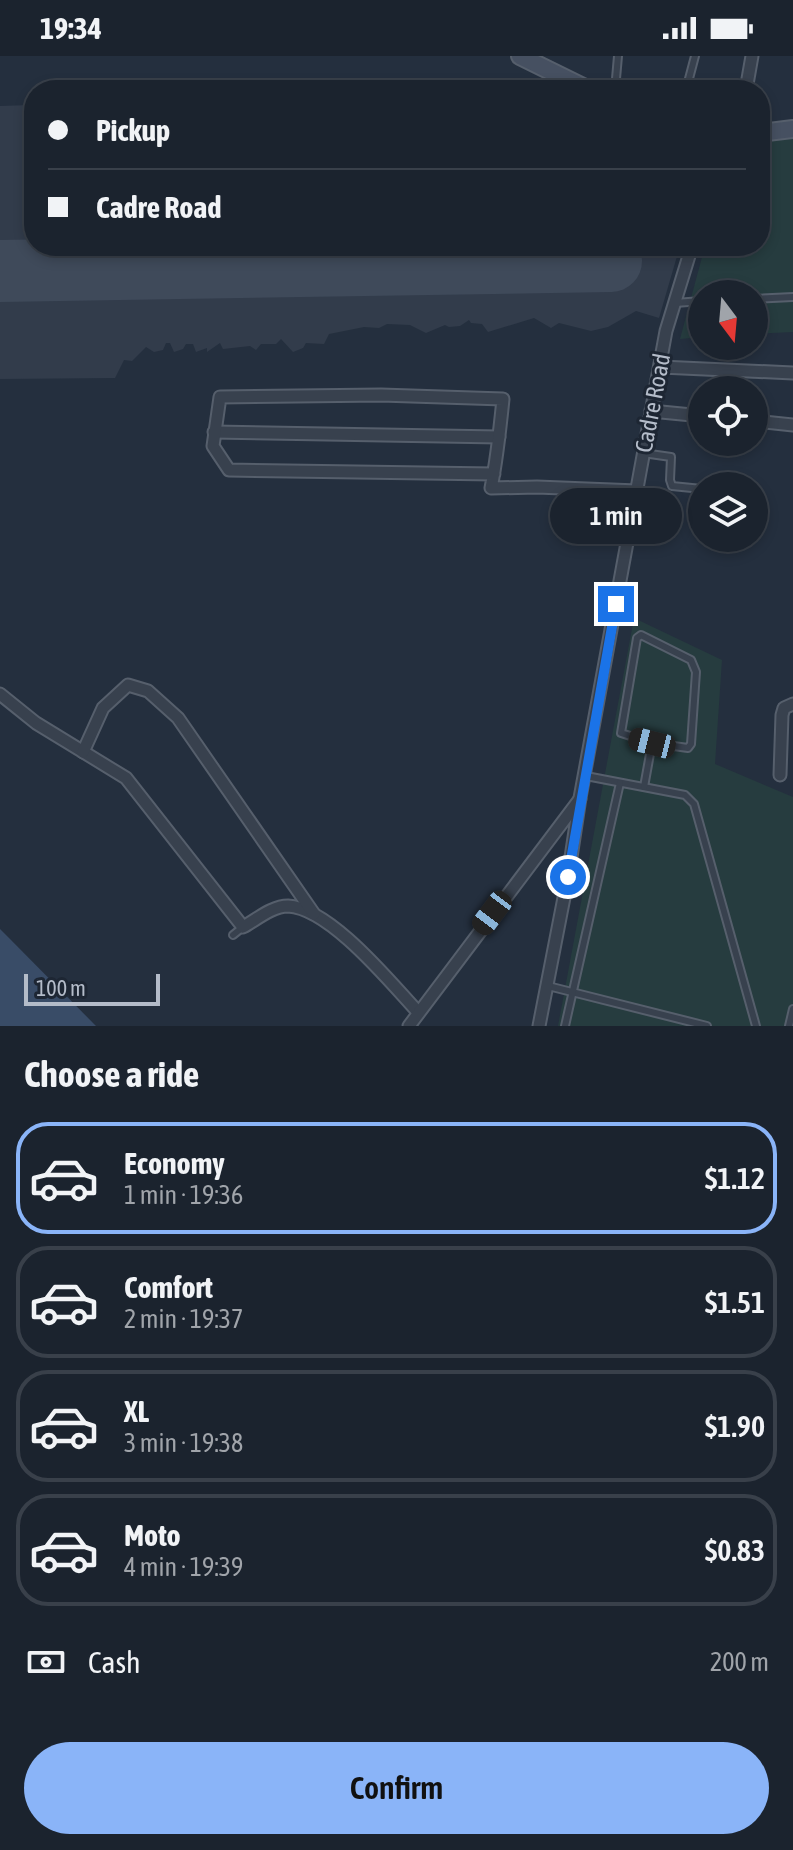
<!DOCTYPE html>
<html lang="en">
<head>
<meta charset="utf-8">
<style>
  :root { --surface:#1b232e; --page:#242b36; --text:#f1f3f6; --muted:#a0a4aa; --line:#39404a; --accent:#8ab4f8 }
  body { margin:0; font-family:"Asap Condensed",sans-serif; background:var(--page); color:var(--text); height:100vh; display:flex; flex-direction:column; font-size:30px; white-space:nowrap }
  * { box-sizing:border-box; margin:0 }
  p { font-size:26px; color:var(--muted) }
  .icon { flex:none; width:44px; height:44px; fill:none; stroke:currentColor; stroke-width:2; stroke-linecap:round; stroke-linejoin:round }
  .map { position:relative; height:970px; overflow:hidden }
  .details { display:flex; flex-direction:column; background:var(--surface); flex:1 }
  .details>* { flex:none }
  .top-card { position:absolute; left:24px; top:24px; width:746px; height:176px; border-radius:32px; box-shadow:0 4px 12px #0003,0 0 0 2px var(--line); display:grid; align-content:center; height:176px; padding:0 24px; background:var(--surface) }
  .needle { width:52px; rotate:164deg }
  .tools { position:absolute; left:688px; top:224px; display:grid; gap:16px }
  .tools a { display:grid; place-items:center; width:80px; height:80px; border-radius:50%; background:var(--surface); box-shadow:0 4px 12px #0003,0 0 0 2px var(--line); font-size:40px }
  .scale { position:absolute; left:24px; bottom:20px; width:136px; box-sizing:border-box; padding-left:8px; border:4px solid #b4bcc9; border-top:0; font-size:22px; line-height:28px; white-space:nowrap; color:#b4bcc9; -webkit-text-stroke:6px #1d2633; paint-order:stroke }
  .end { position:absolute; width:36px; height:36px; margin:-18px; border:10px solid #1a73e8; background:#fff; box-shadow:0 0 0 4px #fff }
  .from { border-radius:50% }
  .bubble { position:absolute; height:56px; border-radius:28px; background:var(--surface); box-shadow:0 4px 12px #0003,0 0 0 2px var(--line); font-size:26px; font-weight:600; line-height:56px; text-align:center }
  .car { position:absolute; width:24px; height:48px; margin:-24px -12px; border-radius:10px; box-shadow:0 0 6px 2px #0007; background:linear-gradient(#222 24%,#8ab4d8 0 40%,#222 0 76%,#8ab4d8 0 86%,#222 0) }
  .top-card b { display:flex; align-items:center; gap:28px; height:76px; font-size:30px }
  .top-card b+b { border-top:2px solid var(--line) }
  .top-card i { width:20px; height:20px; background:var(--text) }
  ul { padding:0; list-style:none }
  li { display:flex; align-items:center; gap:24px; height:112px; margin:0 16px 12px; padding:0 8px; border:4px solid var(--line); border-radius:32px }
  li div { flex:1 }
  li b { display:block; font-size:30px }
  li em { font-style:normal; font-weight:600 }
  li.on { border-color:var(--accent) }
  li>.icon { width:72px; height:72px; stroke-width:1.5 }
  h2 { padding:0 24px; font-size:36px; line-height:96px }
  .pay { display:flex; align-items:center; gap:20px; height:88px; padding:0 24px; font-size:30px }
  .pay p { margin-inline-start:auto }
  .button { display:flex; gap:16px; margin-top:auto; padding:16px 24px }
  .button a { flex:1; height:92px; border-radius:48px; background:var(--accent); color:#111; font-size:32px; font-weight:600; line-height:92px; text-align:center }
  .status { display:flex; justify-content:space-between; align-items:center; height:56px; padding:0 40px; background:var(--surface); direction:ltr }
  .status svg { height:22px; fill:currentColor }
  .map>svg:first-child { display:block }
  .airport { fill:#323c4b }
  .green { fill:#263c3f }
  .water { fill:#394c67 }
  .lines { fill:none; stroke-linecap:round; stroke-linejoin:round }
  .runway { stroke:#3f4a5a; stroke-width:62 }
  .lane-casing { stroke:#565f6c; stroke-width:10 }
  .street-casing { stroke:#565f6c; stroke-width:15 }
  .secondary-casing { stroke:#565f6c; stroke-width:20 }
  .lane { stroke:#38414e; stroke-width:6 }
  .street { stroke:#38414e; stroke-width:11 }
  .secondary { stroke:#465061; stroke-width:16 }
  .route { stroke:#1a73e8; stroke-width:10 }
  .labels { text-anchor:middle; stroke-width:6; stroke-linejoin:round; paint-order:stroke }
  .street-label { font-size:24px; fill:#b4bcc9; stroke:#1d2633 }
</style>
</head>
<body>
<div class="status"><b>19:34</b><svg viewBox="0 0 49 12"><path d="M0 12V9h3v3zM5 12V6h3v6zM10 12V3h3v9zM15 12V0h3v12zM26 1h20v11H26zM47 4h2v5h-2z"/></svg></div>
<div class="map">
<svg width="793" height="970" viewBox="0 0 793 970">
  <rect width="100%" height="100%" fill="#242f3e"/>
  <path class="airport" d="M31,49L34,53V190H680L659,262L636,255L608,271L591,275L559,267L551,272L534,262L488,276L482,268L471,267L469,264L460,270L449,271L445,269L426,277L410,269L387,268L379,272L364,271L329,278L324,288L306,287L303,292L293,296L281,283L276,288H261L256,294L250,290L223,293L220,287L207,296V292L196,296L193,288H186L183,293L174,296L170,287H166L163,294L154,296L146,291L132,305L124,304L115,322L0,323V50Z"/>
  <g class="green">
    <path d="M793,78V276L754,278V238H702V281L680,283L705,190H760V83Z"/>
    <path d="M634,562L722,604L715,708L793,741V970H558Z"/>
  </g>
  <path class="water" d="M0,873L10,883L96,970H0Z"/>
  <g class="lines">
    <path class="runway" d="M0,215L611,205"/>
    <g class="lane-casing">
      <g id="lane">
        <path d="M615,34L618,0"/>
        <path d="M686,34L695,0"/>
        <path d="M754,243L793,241"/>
        <path d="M675,247L702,245"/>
        <path d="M643,397L671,401L670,424L672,430L702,433"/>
        <path d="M641,579L691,604L696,616L691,688L688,692L652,687L621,677L637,582Z"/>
        <path d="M586,720L685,739L694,748L756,970"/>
        <path d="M644,731L652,687"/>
        <path d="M233,879L243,871"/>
        <path d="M548,930L707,970"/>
        <path d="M565,970L620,727"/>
        <path d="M789,970L793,953"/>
      </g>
    </g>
    <g class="street-casing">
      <g id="street">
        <path d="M746,34L752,0"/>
        <path d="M661,311L793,317"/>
        <path d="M651,355L702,360"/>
        <path d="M754,365L793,369"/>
        <path d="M214,376L499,381"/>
        <path d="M494,418L229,414L213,390L220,341L381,339L503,343C500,373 497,403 491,432L537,431L637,435"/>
        <path d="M0,638L36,667L126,722L243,871C256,864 272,850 288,850C330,852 390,926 418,956"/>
        <path d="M83,696L103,652L128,629L148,635L178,662L314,858"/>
        <path d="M780,719L782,659L784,652L793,648"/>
        <path d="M409,970L580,743"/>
        <path d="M539,970L568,821L580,742L666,275L692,190"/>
      </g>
    </g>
    <g class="secondary-casing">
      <g id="secondary">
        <path d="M520,0L589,34"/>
        <path d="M760,77L793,73"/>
      </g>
    </g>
    <use href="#lane" class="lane"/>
    <use href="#street" class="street"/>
    <use href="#secondary" class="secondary"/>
  </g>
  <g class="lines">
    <path class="route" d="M568,821L616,548"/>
  </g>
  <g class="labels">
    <g class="street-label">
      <text transform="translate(653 347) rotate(-79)" y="8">Cadre Road</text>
    </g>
  </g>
</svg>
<div class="tools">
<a><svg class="needle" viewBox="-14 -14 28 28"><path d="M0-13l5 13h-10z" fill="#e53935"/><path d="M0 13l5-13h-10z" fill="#a0a4aa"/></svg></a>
<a><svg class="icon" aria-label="locate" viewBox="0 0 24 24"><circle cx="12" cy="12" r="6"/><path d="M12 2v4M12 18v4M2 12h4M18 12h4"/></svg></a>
<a><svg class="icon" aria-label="layers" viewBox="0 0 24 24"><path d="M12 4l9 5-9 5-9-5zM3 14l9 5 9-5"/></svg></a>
</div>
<div class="scale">100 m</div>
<i class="end from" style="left:568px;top:821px"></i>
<i class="end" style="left:616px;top:548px"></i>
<div class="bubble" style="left:550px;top:432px;width:132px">1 min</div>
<i class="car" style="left:652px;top:687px;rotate:284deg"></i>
<i class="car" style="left:492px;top:857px;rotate:217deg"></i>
<div class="top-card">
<b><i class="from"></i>Pickup</b>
<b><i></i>Cadre Road</b>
</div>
</div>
<section class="details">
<h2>Choose a ride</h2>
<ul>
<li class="on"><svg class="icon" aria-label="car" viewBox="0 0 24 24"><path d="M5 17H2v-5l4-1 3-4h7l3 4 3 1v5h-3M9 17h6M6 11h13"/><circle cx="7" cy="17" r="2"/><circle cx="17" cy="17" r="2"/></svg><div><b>Economy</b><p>1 min · 19:36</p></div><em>$1.12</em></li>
<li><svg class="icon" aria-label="car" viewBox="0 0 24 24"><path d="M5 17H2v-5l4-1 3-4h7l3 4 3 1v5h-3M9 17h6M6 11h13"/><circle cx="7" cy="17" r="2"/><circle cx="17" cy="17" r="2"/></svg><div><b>Comfort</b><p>2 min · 19:37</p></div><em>$1.51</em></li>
<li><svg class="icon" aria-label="car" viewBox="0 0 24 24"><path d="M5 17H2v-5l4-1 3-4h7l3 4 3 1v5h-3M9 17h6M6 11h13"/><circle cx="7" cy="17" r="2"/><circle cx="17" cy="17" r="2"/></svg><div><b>XL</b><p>3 min · 19:38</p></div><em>$1.90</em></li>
<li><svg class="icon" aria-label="car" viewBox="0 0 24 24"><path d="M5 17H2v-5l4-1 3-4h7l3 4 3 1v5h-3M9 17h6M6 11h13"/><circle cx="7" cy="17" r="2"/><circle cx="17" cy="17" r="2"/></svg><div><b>Moto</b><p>4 min · 19:39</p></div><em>$0.83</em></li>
</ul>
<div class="pay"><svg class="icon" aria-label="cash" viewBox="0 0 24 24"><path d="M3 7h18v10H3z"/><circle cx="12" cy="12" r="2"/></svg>Cash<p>200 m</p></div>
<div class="button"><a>Confirm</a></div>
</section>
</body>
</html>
